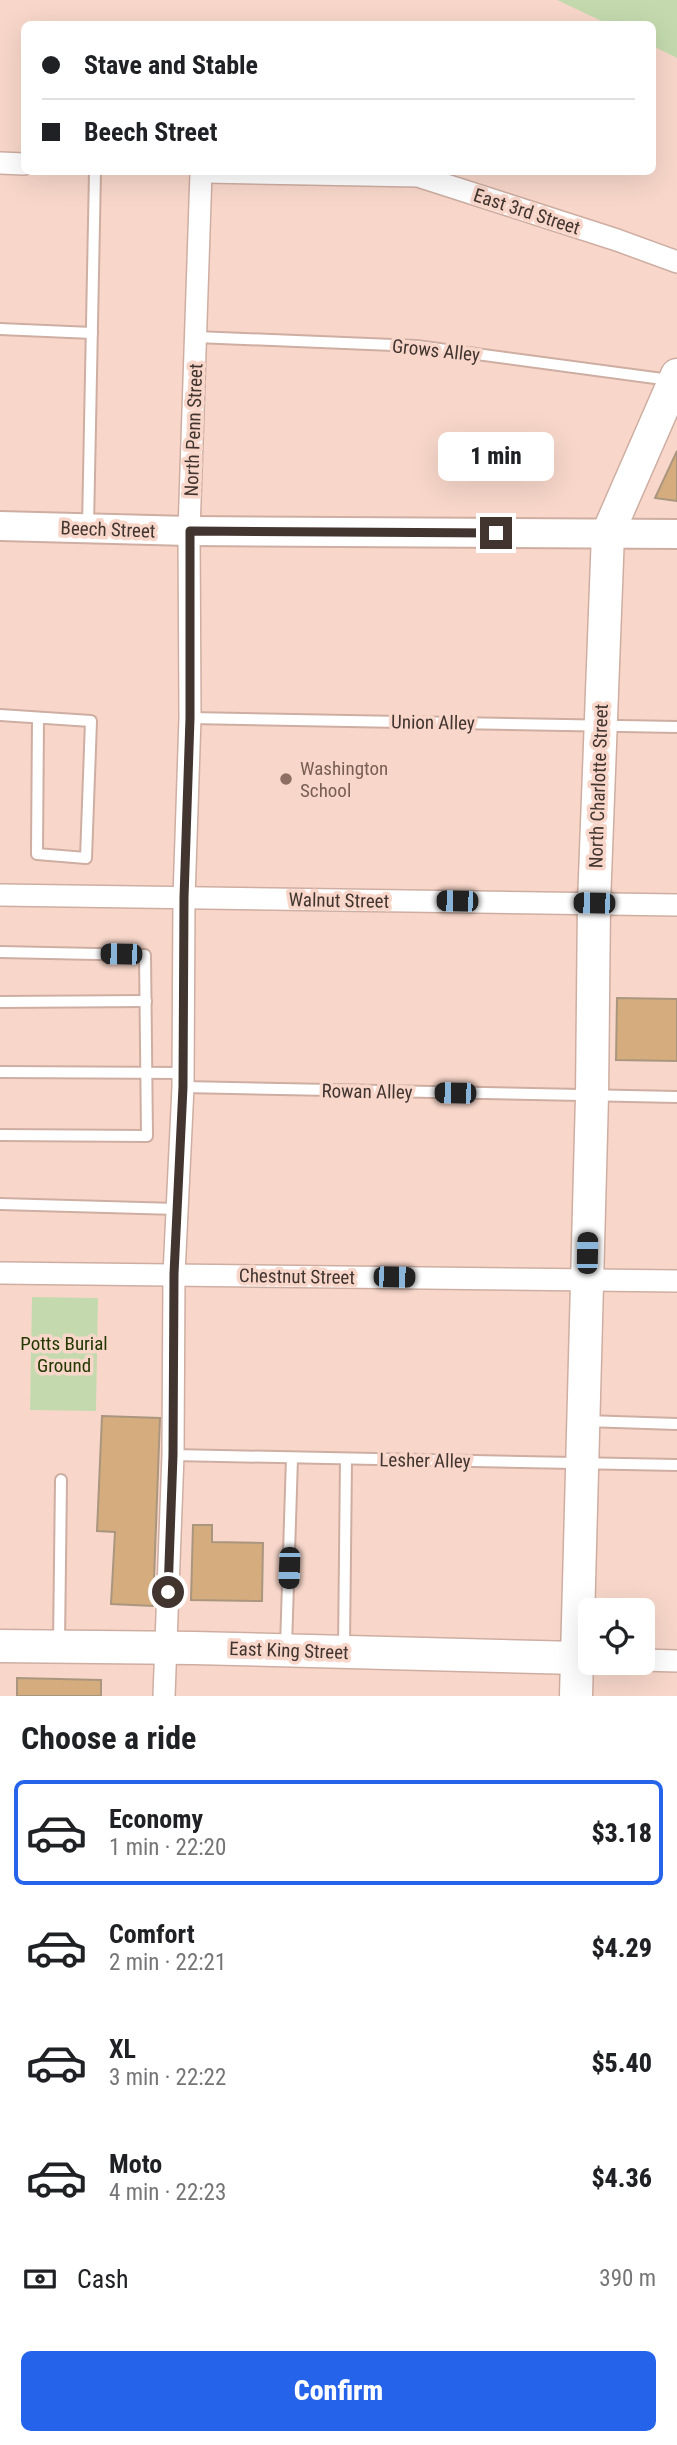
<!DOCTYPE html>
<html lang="en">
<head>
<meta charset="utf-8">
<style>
  :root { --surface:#fff; --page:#f2f2f2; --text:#202124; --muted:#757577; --line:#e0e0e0; --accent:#2563eb }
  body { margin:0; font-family:"Roboto Condensed",sans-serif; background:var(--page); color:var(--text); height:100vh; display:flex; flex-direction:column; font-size:26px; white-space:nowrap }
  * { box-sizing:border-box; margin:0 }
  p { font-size:23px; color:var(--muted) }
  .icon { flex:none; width:38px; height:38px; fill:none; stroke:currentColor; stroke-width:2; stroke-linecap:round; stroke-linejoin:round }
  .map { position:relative; height:1696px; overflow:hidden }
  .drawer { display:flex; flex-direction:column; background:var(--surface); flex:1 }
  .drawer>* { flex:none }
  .banner { position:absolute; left:21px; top:21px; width:635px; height:154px; border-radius:10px; box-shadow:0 7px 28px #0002; display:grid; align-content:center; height:154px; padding:0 21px; background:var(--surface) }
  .controls { position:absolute; left:578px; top:1598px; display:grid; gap:14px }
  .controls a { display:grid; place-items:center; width:77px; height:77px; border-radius:10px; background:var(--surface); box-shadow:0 7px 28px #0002; font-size:35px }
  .end { position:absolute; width:32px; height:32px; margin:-16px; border:9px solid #423530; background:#fff; box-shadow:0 0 0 4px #fff }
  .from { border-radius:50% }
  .bubble { position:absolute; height:49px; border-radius:10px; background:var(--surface); box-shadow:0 7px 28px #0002; font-size:23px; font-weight:800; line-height:49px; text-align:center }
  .car { position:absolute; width:21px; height:42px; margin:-21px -10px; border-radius:9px; box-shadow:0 0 5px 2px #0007; background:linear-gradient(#222 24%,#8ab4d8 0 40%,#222 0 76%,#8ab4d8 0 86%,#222 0) }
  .banner b { display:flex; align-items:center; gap:24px; height:66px; font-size:26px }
  .banner b+b { border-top:2px solid var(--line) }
  .banner i { width:18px; height:18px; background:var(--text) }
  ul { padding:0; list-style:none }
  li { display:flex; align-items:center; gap:21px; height:105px; margin:0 14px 10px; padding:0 7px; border:4px solid transparent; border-radius:10px }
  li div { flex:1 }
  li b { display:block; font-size:26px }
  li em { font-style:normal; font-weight:800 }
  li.active { border-color:var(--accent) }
  li>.icon { width:63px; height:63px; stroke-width:1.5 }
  h2 { padding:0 21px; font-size:32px; line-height:84px }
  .pay { display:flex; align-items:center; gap:18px; height:77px; padding:0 21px; font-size:26px }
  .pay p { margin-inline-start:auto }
  .primary-button { display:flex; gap:14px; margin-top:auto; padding:14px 21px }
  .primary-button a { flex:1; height:80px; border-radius:10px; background:var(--accent); color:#fff; font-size:28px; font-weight:800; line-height:80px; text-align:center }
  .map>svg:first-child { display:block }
  .green { fill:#c4daae }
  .building { fill:#d4ac7e; stroke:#aa967e; stroke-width:2 }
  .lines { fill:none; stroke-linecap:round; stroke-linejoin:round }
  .service-casing { stroke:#ceaea2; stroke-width:14 }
  .minor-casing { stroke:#ceaea2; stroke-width:24 }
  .tertiary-casing { stroke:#ceaea2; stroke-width:32 }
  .secondary-casing { stroke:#ceaea2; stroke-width:35 }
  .service { stroke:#fff; stroke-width:10 }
  .minor { stroke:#fff; stroke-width:21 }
  .tertiary { stroke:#fff; stroke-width:28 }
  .secondary { stroke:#fff; stroke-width:32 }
  .route { stroke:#423530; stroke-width:9 }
  .education-dot { fill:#8d6e63; stroke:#f8d7ca; stroke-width:2.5 }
  .labels { text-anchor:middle; stroke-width:7; stroke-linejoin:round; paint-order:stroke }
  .street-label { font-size:19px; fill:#423530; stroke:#f8d7ca }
  .education-label { font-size:19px; fill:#785e54; stroke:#f8d7ca; text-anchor:start }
  .park-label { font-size:19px; fill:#223800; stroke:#f8d7ca }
</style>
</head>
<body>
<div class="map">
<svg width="677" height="1696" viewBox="0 0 677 1696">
  <rect width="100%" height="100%" fill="#f8d7ca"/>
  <g class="green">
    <path d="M557,0H677V58L653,46V24H608Z"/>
    <path d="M32,1297L98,1298L96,1411L30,1410Z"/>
  </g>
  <g class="building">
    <path d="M677,451V501L655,498Z"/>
    <path d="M617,998L677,999V1061L616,1060Z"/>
    <path d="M102,1416L160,1418L153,1606L111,1604L115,1532L97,1531Z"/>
    <path d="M193,1525H212V1542L263,1543L262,1601L191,1600Z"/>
    <path d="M17,1678L101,1680V1696H17Z"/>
  </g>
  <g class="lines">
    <g class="service-casing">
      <g id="service">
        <path d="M0,329L92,333"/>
        <path d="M196,337L417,346L670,380"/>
        <path d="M88,526L95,172"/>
        <path d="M0,715L91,721L86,858L37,854L38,718"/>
        <path d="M190,718L677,727"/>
        <path d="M0,952L145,955L147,1136L0,1135"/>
        <path d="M0,1002L146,1001"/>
        <path d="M0,1072L183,1073"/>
        <path d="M183,1087L677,1097"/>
        <path d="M0,1204L177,1209"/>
        <path d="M585,1421L677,1424"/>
        <path d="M173,1455L677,1465"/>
        <path d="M59,1643L61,1480"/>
        <path d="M286,1647L292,1458"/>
        <path d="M344,1649L346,1459"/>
      </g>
    </g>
    <g class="minor-casing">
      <g id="minor">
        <path d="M0,163L24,164"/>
        <path d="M207,172L418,176L617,240L677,262"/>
        <path d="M0,895L677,905"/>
        <path d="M0,1273L677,1281"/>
        <path d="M642,1660L677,1661"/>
        <path d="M164,1696L173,1455L174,1274L183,1087L184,898L190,718L189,531L201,172"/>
      </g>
    </g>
    <g class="tertiary-casing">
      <path id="tertiary" d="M0,526L189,531L677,534"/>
    </g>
    <g class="secondary-casing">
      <g id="secondary">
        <path d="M0,1646L194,1648L577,1658"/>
        <path d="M576,1696L592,1096L594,903L608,533L677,375"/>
      </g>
    </g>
    <use href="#service" class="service"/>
    <use href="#minor" class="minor"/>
    <use href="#tertiary" class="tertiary"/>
    <use href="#secondary" class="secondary"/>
  </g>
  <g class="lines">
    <path class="route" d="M168,1592L173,1455L174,1274L183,1087L184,898L190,718V531L496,533"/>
  </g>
  <circle class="education-dot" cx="286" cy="779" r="7"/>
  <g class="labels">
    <g class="street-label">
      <text transform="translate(527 211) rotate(18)" y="7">East 3rd Street</text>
      <text transform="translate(436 350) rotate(6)" y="7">Grows Alley</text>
      <text transform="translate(193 430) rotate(-88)" y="7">North Penn Street</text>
      <text transform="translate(108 529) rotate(2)" y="7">Beech Street</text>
      <text transform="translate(433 722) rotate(1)" y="7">Union Alley</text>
      <text transform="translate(598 786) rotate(-88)" y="7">North Charlotte Street</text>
      <text transform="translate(339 900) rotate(1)" y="7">Walnut Street</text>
      <text transform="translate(367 1091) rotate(1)" y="7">Rowan Alley</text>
      <text transform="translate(297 1276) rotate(1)" y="7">Chestnut Street</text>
      <text transform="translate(425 1460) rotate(1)" y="7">Lesher Alley</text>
      <text transform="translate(289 1650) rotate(2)" y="7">East King Street</text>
    </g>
    <g class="education-label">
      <text x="300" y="775">Washington<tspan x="300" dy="22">School</tspan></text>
    </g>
    <g class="park-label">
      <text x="64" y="1350">Potts Burial<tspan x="64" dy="22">Ground</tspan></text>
    </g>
  </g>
</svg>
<div class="controls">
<a><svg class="icon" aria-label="locate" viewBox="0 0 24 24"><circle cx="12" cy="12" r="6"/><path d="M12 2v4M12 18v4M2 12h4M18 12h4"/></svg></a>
</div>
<i class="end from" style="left:168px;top:1592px"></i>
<i class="end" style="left:496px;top:533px"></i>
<div class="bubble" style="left:438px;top:432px;width:116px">1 min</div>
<i class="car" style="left:457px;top:901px;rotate:271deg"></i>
<i class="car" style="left:594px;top:903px;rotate:271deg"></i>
<i class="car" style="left:121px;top:954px;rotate:271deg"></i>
<i class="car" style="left:455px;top:1093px;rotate:271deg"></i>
<i class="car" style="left:587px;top:1253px;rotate:1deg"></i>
<i class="car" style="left:394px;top:1277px;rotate:91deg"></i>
<i class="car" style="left:289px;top:1568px;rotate:182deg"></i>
<div class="banner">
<b><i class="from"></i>Stave and Stable</b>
<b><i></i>Beech Street</b>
</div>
</div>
<section class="drawer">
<h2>Choose a ride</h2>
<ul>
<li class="active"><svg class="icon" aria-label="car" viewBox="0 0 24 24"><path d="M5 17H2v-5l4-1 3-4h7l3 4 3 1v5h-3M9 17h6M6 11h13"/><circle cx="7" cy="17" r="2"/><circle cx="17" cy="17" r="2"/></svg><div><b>Economy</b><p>1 min · 22:20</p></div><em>$3.18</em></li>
<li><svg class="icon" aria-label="car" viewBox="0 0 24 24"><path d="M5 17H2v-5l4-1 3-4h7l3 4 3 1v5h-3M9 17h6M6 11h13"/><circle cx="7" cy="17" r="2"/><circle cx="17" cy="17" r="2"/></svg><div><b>Comfort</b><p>2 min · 22:21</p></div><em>$4.29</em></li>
<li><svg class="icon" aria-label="car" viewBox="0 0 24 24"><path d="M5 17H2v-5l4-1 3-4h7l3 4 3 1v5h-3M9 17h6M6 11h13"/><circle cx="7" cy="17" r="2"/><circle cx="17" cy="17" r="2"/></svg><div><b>XL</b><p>3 min · 22:22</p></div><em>$5.40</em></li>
<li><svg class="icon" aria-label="car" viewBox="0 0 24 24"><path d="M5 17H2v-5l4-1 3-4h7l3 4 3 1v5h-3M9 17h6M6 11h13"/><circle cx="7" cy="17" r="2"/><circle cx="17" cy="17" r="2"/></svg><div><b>Moto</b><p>4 min · 22:23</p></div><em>$4.36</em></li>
</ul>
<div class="pay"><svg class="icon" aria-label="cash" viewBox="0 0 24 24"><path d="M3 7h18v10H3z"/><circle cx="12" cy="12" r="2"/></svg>Cash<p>390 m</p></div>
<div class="primary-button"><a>Confirm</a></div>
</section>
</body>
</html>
